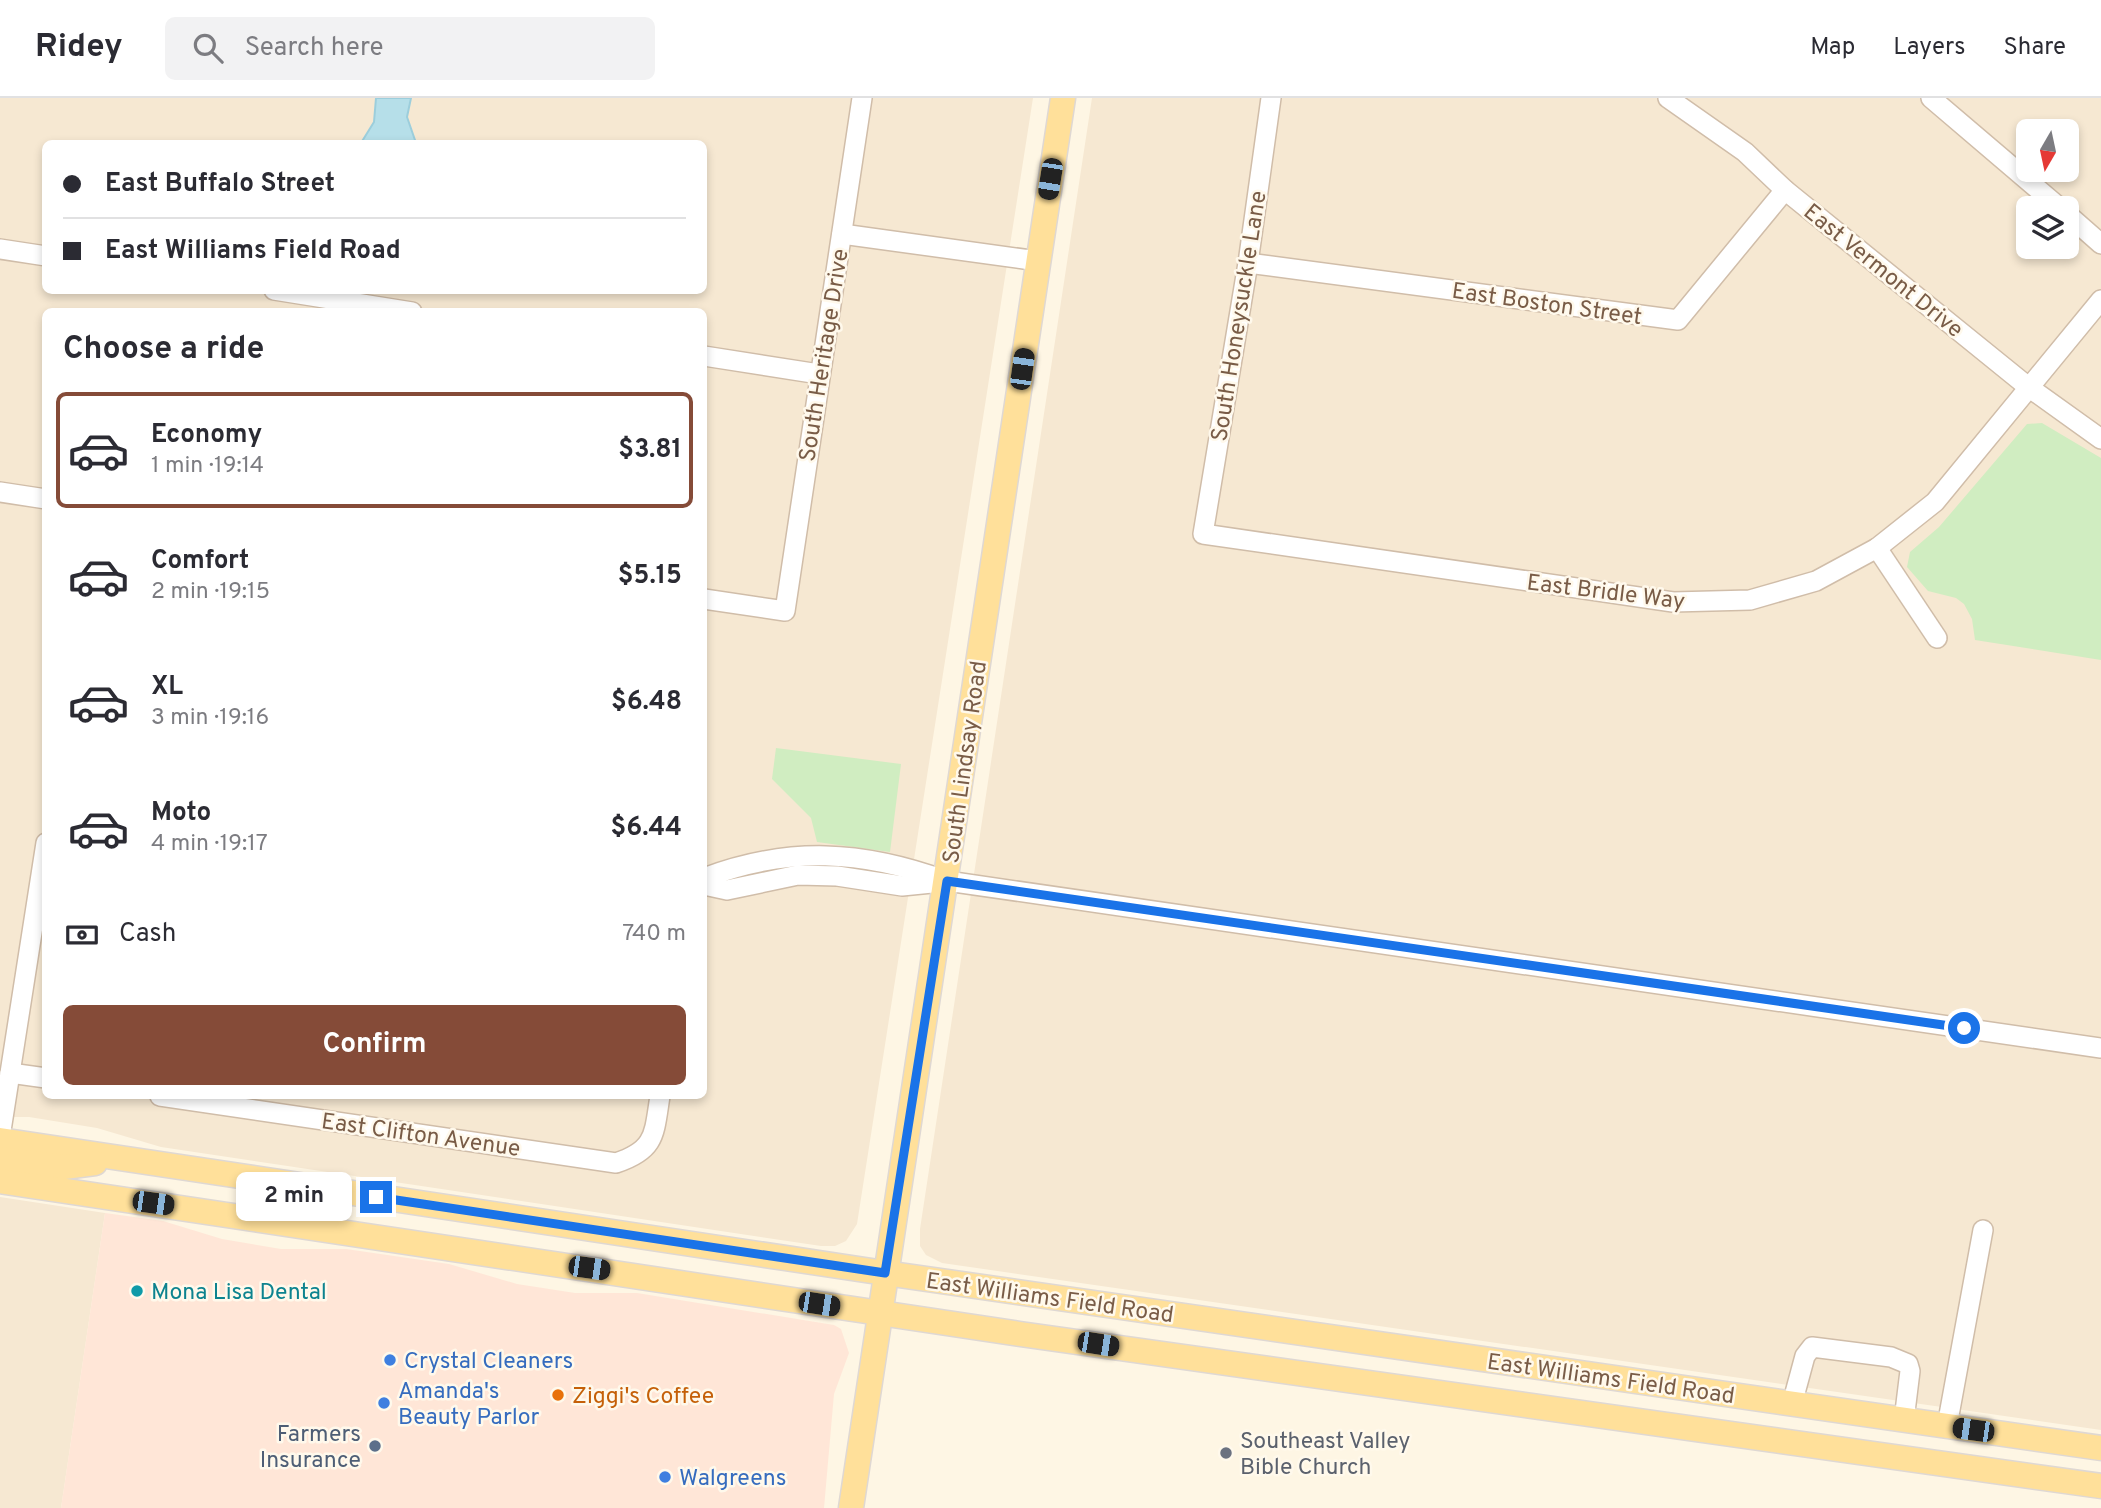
<!DOCTYPE html>
<html lang="en">
<head>
<meta charset="utf-8">
<style>
  :root { --surface:#fff; --page:#f2f2f3; --text:#2b2b33; --muted:#7c7c81; --line:#e1e1e2; --accent:#854b38 }
  body { margin:0; font-family:Overpass,sans-serif; background:var(--page); color:var(--text); height:100vh; display:flex; flex-direction:column; font-size:26px; white-space:nowrap }
  * { box-sizing:border-box; margin:0 }
  p { font-size:23px; color:var(--muted) }
  .icon { flex:none; width:38px; height:38px; fill:none; stroke:currentColor; stroke-width:2; stroke-linecap:round; stroke-linejoin:round }
  .map { position:relative; flex:1; overflow:hidden }
  .details { position:absolute; left:42px; top:210px; width:665px; height:791px; display:flex; flex-direction:column; background:var(--surface); border-radius:10px; box-shadow:0 4px 10px #0003 }
  .details>* { flex:none }
  .top-card { position:absolute; left:42px; top:42px; width:665px; height:154px; border-radius:10px; box-shadow:0 4px 10px #0003; display:grid; align-content:center; height:154px; padding:0 21px; background:var(--surface) }
  .needle { width:46px; rotate:189deg }
  .fabs { position:absolute; left:2016px; top:21px; display:grid; gap:14px }
  .fabs a { display:grid; place-items:center; width:63px; height:63px; border-radius:10px; background:var(--surface); box-shadow:0 4px 10px #0003; font-size:35px }
  .end { position:absolute; width:32px; height:32px; margin:-16px; border:9px solid #1a73e8; background:#fff; box-shadow:0 0 0 4px #fff }
  .from { border-radius:50% }
  .bubble { position:absolute; height:49px; border-radius:10px; background:var(--surface); box-shadow:0 4px 10px #0003; font-size:23px; font-weight:700; line-height:49px; text-align:center }
  .car { position:absolute; width:21px; height:42px; margin:-21px -10px; border-radius:9px; box-shadow:0 0 5px 2px #0007; background:linear-gradient(#222 24%,#8ab4d8 0 40%,#222 0 76%,#8ab4d8 0 86%,#222 0) }
  .top-card b { display:flex; align-items:center; gap:24px; height:66px; font-size:26px }
  .top-card b+b { border-top:2px solid var(--line) }
  .top-card i { width:18px; height:18px; background:var(--text) }
  ul { padding:0; list-style:none }
  li { display:flex; align-items:center; gap:21px; height:116px; margin:0 14px 10px; padding:0 7px; border:4px solid transparent; border-radius:10px }
  li div { flex:1 }
  li b { display:block; font-size:26px }
  li em { font-style:normal; font-weight:700 }
  li.active { border-color:var(--accent) }
  li>.icon { width:63px; height:63px; stroke-width:1.5 }
  h2 { padding:0 21px; font-size:32px; line-height:84px }
  .pay { display:flex; align-items:center; gap:18px; height:77px; padding:0 21px; font-size:26px }
  .pay p { margin-inline-start:auto }
  .action { display:flex; gap:14px; margin-top:auto; padding:14px 21px }
  .action a { flex:1; height:80px; border-radius:10px; background:var(--accent); color:#fff; font-size:28px; font-weight:700; line-height:80px; text-align:center }
  header { display:flex; align-items:center; gap:42px; box-sizing:border-box; height:98px; padding:0 35px; background:var(--surface); border-bottom:2px solid var(--line) }
  header strong { font-size:33px }
  nav { display:flex; gap:38px; margin-inline-start:auto; font-size:24px }
  .search { width:490px; height:63px; background:var(--page); display:flex; align-items:center; gap:18px; box-sizing:border-box; padding:0 24px; border-radius:10px; color:var(--muted); font-size:26px }
  .map>svg:first-child { display:block }
  .residential { fill:#f6e8d2; fill-rule:evenodd }
  .commercial { fill:#ffe6d7 }
  .green { fill:#d0edc1 }
  .water { fill:#b6dfe9; stroke:#9ccedc; stroke-width:2 }
  .lines { fill:none; stroke-linecap:round; stroke-linejoin:round }
  .minor-casing { stroke:#d0bda9; stroke-width:22 }
  .major-casing { stroke:#dfd8d3; stroke-width:27 }
  .minor { stroke:#fff; stroke-width:19 }
  .major { stroke:#ffe09a; stroke-width:24 }
  .route { stroke:#1a73e8; stroke-width:9 }
  .culture-dot { fill:#0f9aa8; stroke:#fff9ec; stroke-width:2.5 }
  .shop-dot { fill:#3f7fe0; stroke:#fff9ec; stroke-width:2.5 }
  .food-dot { fill:#e8710a; stroke:#fff9ec; stroke-width:2.5 }
  .service-dot { fill:#5c6f8a; stroke:#fff9ec; stroke-width:2.5 }
  .worship-dot { fill:#6b7280; stroke:#fff9ec; stroke-width:2.5 }
  .labels { text-anchor:middle; stroke-width:5; stroke-linejoin:round; paint-order:stroke }
  .street-label { font-size:23px; fill:#795c47; stroke:#fff9ec }
  .culture-label { font-size:23px; fill:#0d838f; stroke:#fff9ec; text-anchor:start }
  .shop-label { font-size:23px; fill:#366cbe; stroke:#fff9ec; text-anchor:start }
  .food-label { font-size:23px; fill:#c56008; stroke:#fff9ec; text-anchor:start }
  .service-label { font-size:23px; fill:#4e5e75; stroke:#fff9ec; text-anchor:end }
  .worship-label { font-size:23px; fill:#5b616d; stroke:#fff9ec; text-anchor:start }
</style>
</head>
<body>
<header>
<strong>Ridey</strong>
<div class="search"><svg class="icon" aria-label="search" viewBox="0 0 24 24"><circle cx="10" cy="10" r="6"/><path d="M15 15l6 6"/></svg>Search here</div>
<nav><a>Map</a><a>Layers</a><a>Share</a></nav>
</header>
<div class="map">
<svg width="2101" height="1410" viewBox="0 0 2101 1410">
  <rect width="100%" height="100%" fill="#fef6e4"/>
  <g class="residential">
    <path d="M0,0H1033L857,1126L846,1143L835,1148H821L161,1049L97,1030L29,1019H0ZM46,46H704V192H46ZM46,214H704V998H46Z"/>
    <path d="M1092,0H2101V1332L942,1165L926,1157L920,1148V1131ZM2028,33H2067V72H2028ZM2028,110H2067V149H2028Z"/>
    <path d="M0,1099L105,1115L61,1410H0Z"/>
  </g>
  <path class="commercial" d="M105,1115L163,1123L222,1141L281,1151H346L449,1166L517,1186L575,1195H637L834,1227L841,1231L849,1255L834,1296L824,1410H61Z"/>
  <g class="green">
    <path d="M2042,325L2101,360V562L1975,542L1972,521L1964,506L1956,500L1928,493L1907,469L1910,454L1939,429L2027,326Z"/>
    <path d="M776,650L901,666L890,754L817,744L811,720L772,681Z"/>
  </g>
  <path class="water" d="M376,0H411L407,19L416,45H361L374,24Z"/>
  <g class="lines">
    <g class="minor-casing">
      <g id="minor">
        <path d="M1271,0L1248,165L1203,436L1673,504L1750,502L1816,483L1877,450L1935,404L2101,202"/>
        <path d="M1668,0L1745,54L1785,92L2027,288L2101,341"/>
        <path d="M1931,0L2060,110"/>
        <path d="M2067,116L2101,146"/>
        <path d="M842,136L1038,163"/>
        <path d="M0,151L46,158"/>
        <path d="M1248,165L1678,222L1785,92"/>
        <path d="M274,192L412,214"/>
        <path d="M704,258L819,276"/>
        <path d="M0,394L46,401"/>
        <path d="M1877,450L1937,540"/>
        <path d="M704,501L785,513L862,0"/>
        <path d="M704,780C789,748 862,752 947,783L2101,950"/>
        <path d="M704,787L727,792L798,777L837,778L902,788L942,784"/>
        <path d="M10,975L46,980"/>
        <path d="M160,998L616,1065C656,1052 654,1036 660,998"/>
        <path d="M0,1039L46,745"/>
        <path d="M1792,1306L1805,1258L1812,1249L1891,1259L1908,1266L1910,1273L1904,1322"/>
        <path d="M1947,1328L1983,1132"/>
      </g>
    </g>
    <g class="major-casing">
      <g id="major">
        <path d="M0,1042L885,1175L2101,1350"/>
        <path d="M0,1061L64,1069L95,1065"/>
        <path d="M0,1083L1020,1236L2101,1388"/>
        <path d="M851,1410L1063,0"/>
      </g>
    </g>
    <use href="#minor" class="minor"/>
    <use href="#major" class="major"/>
  </g>
  <g class="lines">
    <path class="route" d="M376,1099L885,1175L947,783L1964,930"/>
  </g>
  <circle class="culture-dot" cx="137" cy="1193" r="7"/>
  <g class="shop-dot">
    <circle cx="390" cy="1262" r="7"/>
    <circle cx="384" cy="1305" r="7"/>
    <circle cx="665" cy="1379" r="7"/>
  </g>
  <circle class="food-dot" cx="558" cy="1297" r="7"/>
  <circle class="service-dot" cx="375" cy="1348" r="7"/>
  <circle class="worship-dot" cx="1226" cy="1355" r="7"/>
  <g class="labels">
    <g class="street-label">
      <text transform="translate(1884 172) rotate(39)" y="8">East Vermont Drive</text>
      <text transform="translate(1547 205) rotate(8)" y="8">East Boston Street</text>
      <text transform="translate(1238 218) rotate(-81)" y="8">South Honeysuckle Lane</text>
      <text transform="translate(823 257) rotate(-81)" y="8">South Heritage Drive</text>
      <text transform="translate(1606 493) rotate(7)" y="8">East Bridle Way</text>
      <text transform="translate(964 664) rotate(-82)" y="8">South Lindsay Road</text>
      <text transform="translate(421 1036) rotate(8)" y="8">East Clifton Avenue</text>
      <text transform="translate(1050 1199) rotate(8)" y="8">East Williams Field Road</text>
      <text transform="translate(1611 1280) rotate(8)" y="8">East Williams Field Road</text>
    </g>
    <g class="culture-label">
      <text x="151" y="1201">Mona Lisa Dental</text>
    </g>
    <g class="shop-label">
      <text x="404" y="1270">Crystal Cleaners</text>
      <text x="398" y="1300">Amanda's<tspan x="398" dy="26">Beauty Parlor</tspan></text>
      <text x="679" y="1387">Walgreens</text>
    </g>
    <g class="food-label">
      <text x="572" y="1305">Ziggi's Coffee</text>
    </g>
    <g class="service-label">
      <text x="361" y="1343">Farmers<tspan x="361" dy="26">Insurance</tspan></text>
    </g>
    <g class="worship-label">
      <text x="1240" y="1350">Southeast Valley<tspan x="1240" dy="26">Bible Church</tspan></text>
    </g>
  </g>
</svg>
<div class="fabs">
<a><svg class="needle" viewBox="-14 -14 28 28"><path d="M0-13l5 13h-10z" fill="#e53935"/><path d="M0 13l5-13h-10z" fill="#7c7c81"/></svg></a>
<a><svg class="icon" aria-label="layers" viewBox="0 0 24 24"><path d="M12 4l9 5-9 5-9-5zM3 14l9 5 9-5"/></svg></a>
</div>
<i class="end from" style="left:1964px;top:930px"></i>
<i class="end" style="left:376px;top:1099px"></i>
<div class="bubble" style="left:236px;top:1074px;width:116px">2 min</div>
<i class="car" style="left:1050px;top:81px;rotate:189deg"></i>
<i class="car" style="left:1022px;top:271px;rotate:8deg"></i>
<i class="car" style="left:153px;top:1105px;rotate:98deg"></i>
<i class="car" style="left:589px;top:1170px;rotate:98deg"></i>
<i class="car" style="left:819px;top:1206px;rotate:99deg"></i>
<i class="car" style="left:1098px;top:1246px;rotate:99deg"></i>
<i class="car" style="left:1973px;top:1332px;rotate:278deg"></i>
<div class="top-card">
<b><i class="from"></i>East Buffalo Street</b>
<b><i></i>East Williams Field Road</b>
</div>
<section class="details">
<h2>Choose a ride</h2>
<ul>
<li class="active"><svg class="icon" aria-label="car" viewBox="0 0 24 24"><path d="M5 17H2v-5l4-1 3-4h7l3 4 3 1v5h-3M9 17h6M6 11h13"/><circle cx="7" cy="17" r="2"/><circle cx="17" cy="17" r="2"/></svg><div><b>Economy</b><p>1 min · 19:14</p></div><em>$3.81</em></li>
<li><svg class="icon" aria-label="car" viewBox="0 0 24 24"><path d="M5 17H2v-5l4-1 3-4h7l3 4 3 1v5h-3M9 17h6M6 11h13"/><circle cx="7" cy="17" r="2"/><circle cx="17" cy="17" r="2"/></svg><div><b>Comfort</b><p>2 min · 19:15</p></div><em>$5.15</em></li>
<li><svg class="icon" aria-label="car" viewBox="0 0 24 24"><path d="M5 17H2v-5l4-1 3-4h7l3 4 3 1v5h-3M9 17h6M6 11h13"/><circle cx="7" cy="17" r="2"/><circle cx="17" cy="17" r="2"/></svg><div><b>XL</b><p>3 min · 19:16</p></div><em>$6.48</em></li>
<li><svg class="icon" aria-label="car" viewBox="0 0 24 24"><path d="M5 17H2v-5l4-1 3-4h7l3 4 3 1v5h-3M9 17h6M6 11h13"/><circle cx="7" cy="17" r="2"/><circle cx="17" cy="17" r="2"/></svg><div><b>Moto</b><p>4 min · 19:17</p></div><em>$6.44</em></li>
</ul>
<div class="pay"><svg class="icon" aria-label="cash" viewBox="0 0 24 24"><path d="M3 7h18v10H3z"/><circle cx="12" cy="12" r="2"/></svg>Cash<p>740 m</p></div>
<div class="action"><a>Confirm</a></div>
</section>
</div>
</body>
</html>
